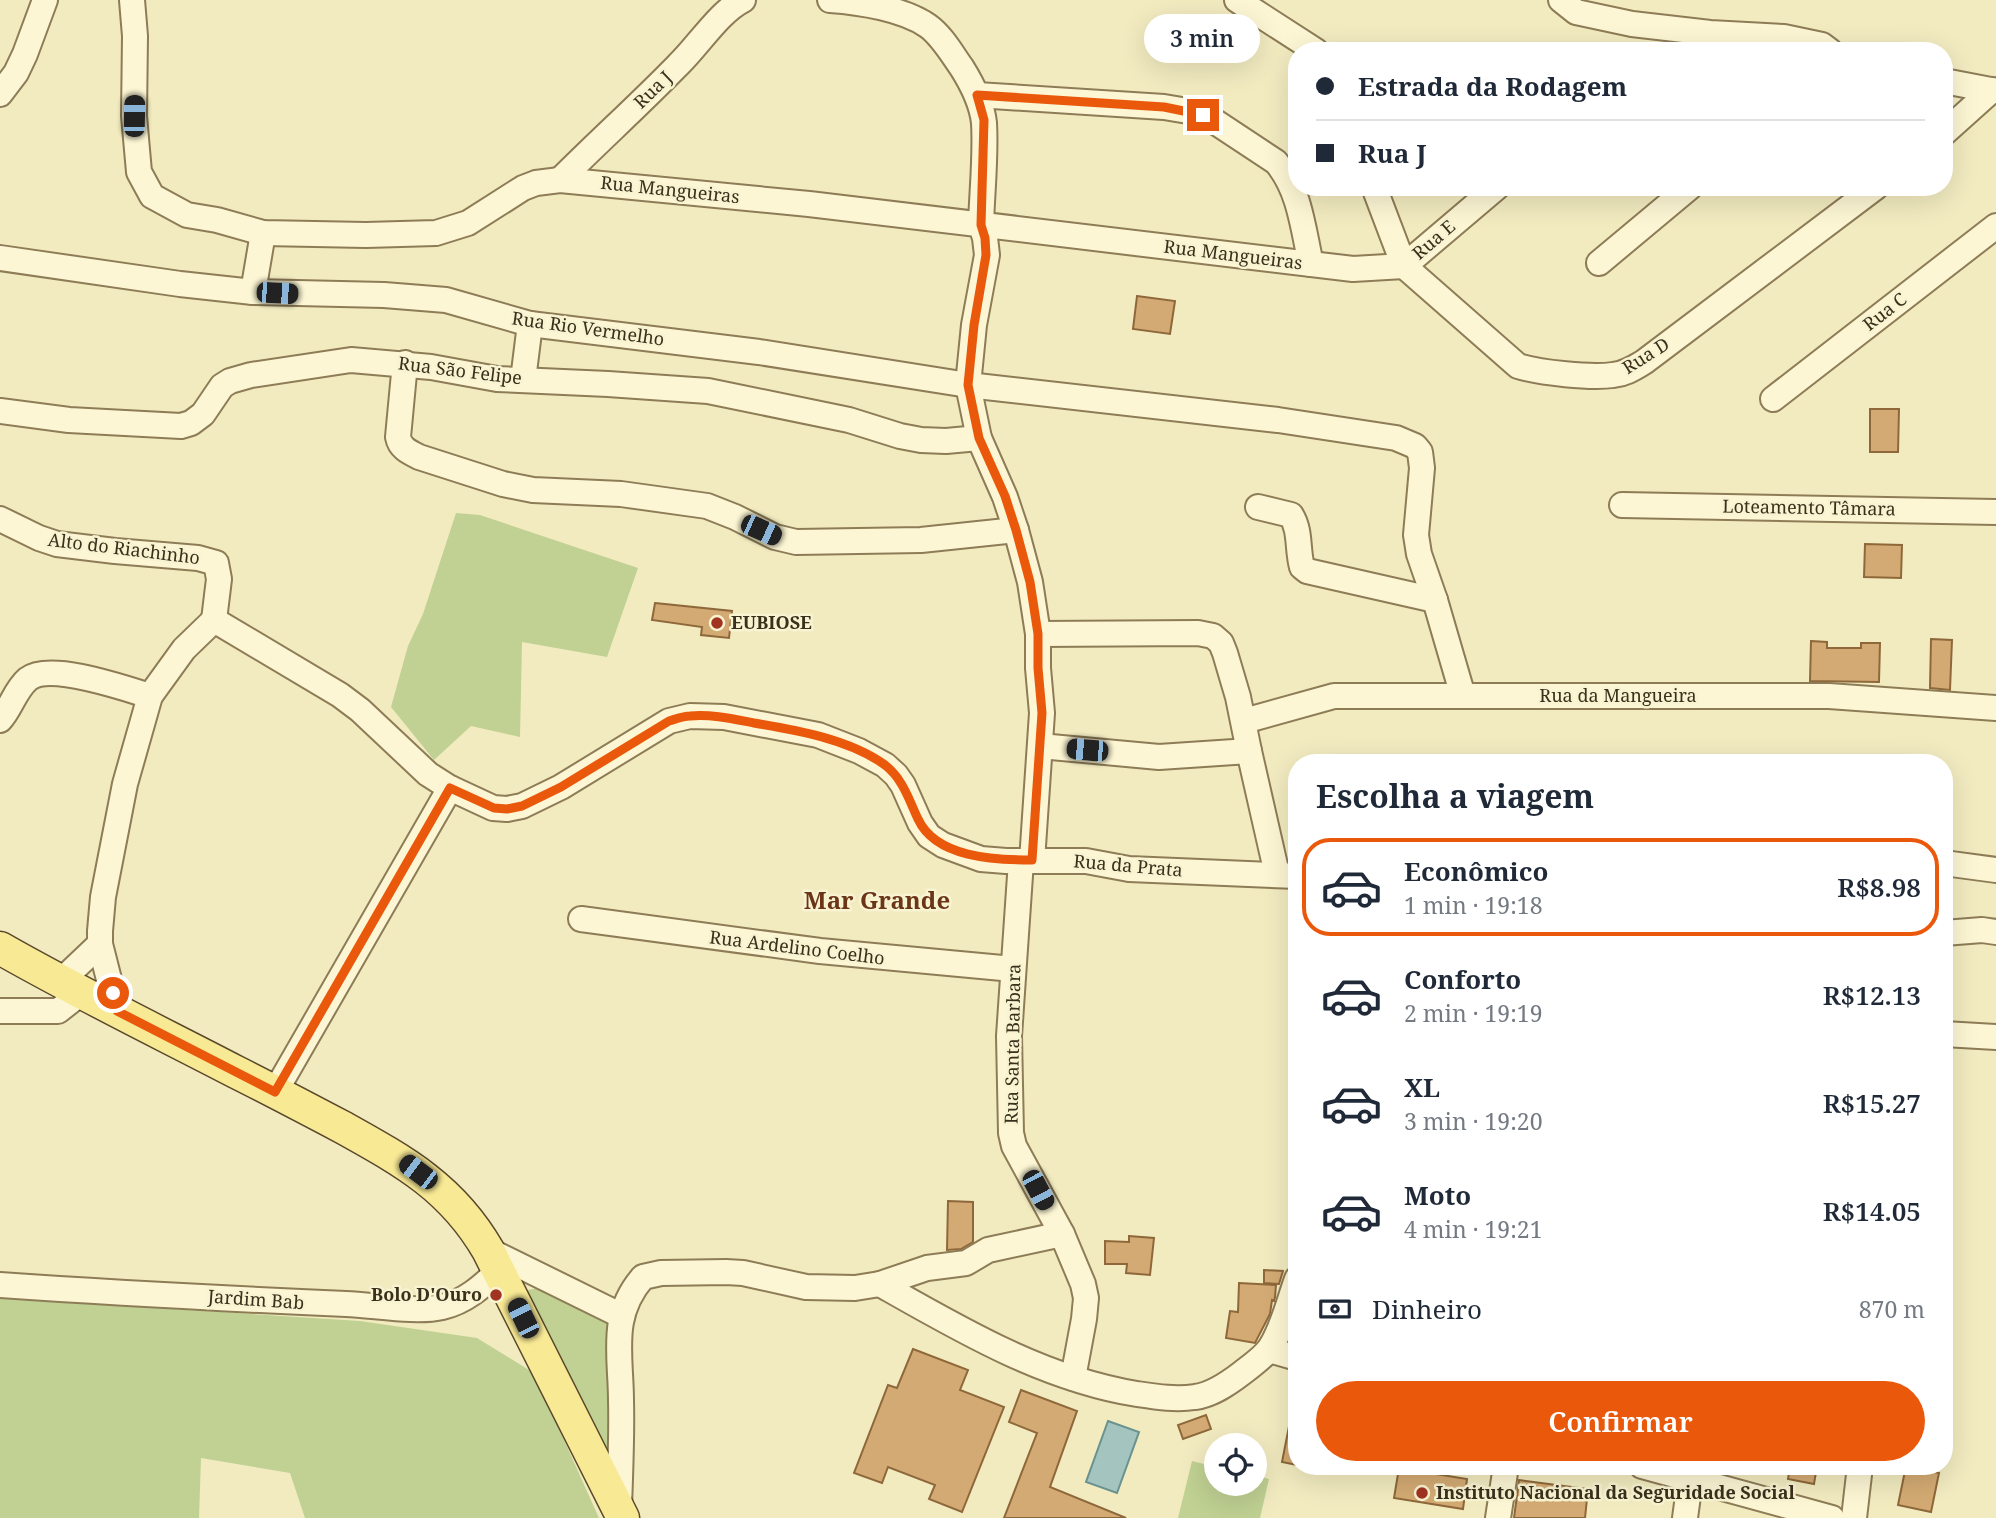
<!DOCTYPE html>
<html lang="pt">
<head>
<meta charset="utf-8">
<style>
  :root { --surface:#fff; --page:#f2f2f3; --text:#1f2937; --muted:#747a83; --line:#e0e1e3; --accent:#ea580c }
  body { margin:0; font-family:"Noto Serif",serif; background:var(--page); color:var(--text); height:100vh; display:flex; flex-direction:column; font-size:26px; white-space:nowrap }
  * { box-sizing:border-box; margin:0 }
  p { font-size:23px; color:var(--muted) }
  .icon { flex:none; width:38px; height:38px; fill:none; stroke:currentColor; stroke-width:2; stroke-linecap:round; stroke-linejoin:round }
  .map { position:relative; flex:1; overflow:hidden }
  .details { position:absolute; left:1288px; top:754px; width:665px; height:721px; display:flex; flex-direction:column; background:var(--surface); border-radius:28px; box-shadow:0 7px 28px #0002 }
  .details>* { flex:none }
  .hud { position:absolute; left:1288px; top:42px; width:665px; height:154px; border-radius:28px; box-shadow:0 7px 28px #0002; display:grid; align-content:center; height:154px; padding:0 28px; background:var(--surface) }
  .fabs { position:absolute; left:1204px; top:1433px; display:grid; gap:14px }
  .fabs a { display:grid; place-items:center; width:63px; height:63px; border-radius:50%; background:var(--surface); box-shadow:0 7px 28px #0002; font-size:35px }
  .end { position:absolute; width:32px; height:32px; margin:-16px; border:9px solid #ea580c; background:#fff; box-shadow:0 0 0 4px #fff }
  .from { border-radius:50% }
  .bubble { position:absolute; height:49px; border-radius:24px; background:var(--surface); box-shadow:0 7px 28px #0002; font-size:23px; font-weight:600; line-height:49px; text-align:center }
  .car { position:absolute; width:21px; height:42px; margin:-21px -10px; border-radius:9px; box-shadow:0 0 5px 2px #0007; background:linear-gradient(#222 24%,#8ab4d8 0 40%,#222 0 76%,#8ab4d8 0 86%,#222 0) }
  .hud b { display:flex; align-items:center; gap:24px; height:66px; font-size:26px }
  .hud b+b { border-top:2px solid var(--line) }
  .hud i { width:18px; height:18px; background:var(--text) }
  ul { padding:0; list-style:none }
  li { display:flex; align-items:center; gap:21px; height:98px; margin:0 14px 10px; padding:0 14px; border:4px solid transparent; border-radius:28px }
  li div { flex:1 }
  li b { display:block; font-size:26px }
  li em { font-style:normal; font-weight:600 }
  li.on { border-color:var(--accent) }
  li>.icon { width:63px; height:63px; stroke-width:1.5 }
  h2 { padding:0 28px; font-size:32px; line-height:84px }
  .pay { display:flex; align-items:center; gap:18px; height:77px; padding:0 28px; font-size:26px }
  .pay p { margin-inline-start:auto }
  .cta { display:flex; gap:14px; margin-top:auto; padding:14px 28px }
  .cta a { flex:1; height:80px; border-radius:42px; background:var(--accent); color:#fff; font-size:28px; font-weight:600; line-height:80px; text-align:center }
  .map>svg:first-child { display:block }
  .green { fill:#c0d193 }
  .water { fill:#a4c4bf; stroke:#6a928f; stroke-width:2 }
  .building { fill:#d3aa73; stroke:#8e683a; stroke-width:2 }
  .lines { fill:none; stroke-linecap:round; stroke-linejoin:round }
  .minor-casing { stroke:#8d7c56; stroke-width:28 }
  .major-casing { stroke:#5a482b; stroke-width:35 }
  .minor { stroke:#fcf6d4; stroke-width:24 }
  .major { stroke:#f8e995; stroke-width:32 }
  .route { stroke:#ea580c; stroke-width:9 }
  .poi-dot { fill:#a13421; stroke:#f8f3d1; stroke-width:2.5 }
  .labels { text-anchor:middle; stroke-width:5; stroke-linejoin:round; paint-order:stroke }
  .street-label { font-size:18px; fill:#3b301c; stroke:#f8f3d1 }
  .poi-label { font-size:18px; font-weight:bold; fill:#3b301c; stroke:#f8f3d1; text-anchor:start }
  .district-label { font-size:24px; font-weight:bold; fill:#6b3618; stroke:#f8f3d1 }
</style>
</head>
<body>
<div class="map">
<svg width="1996" height="1518" viewBox="0 0 1996 1518">
  <rect width="100%" height="100%" fill="#f2ebc0"/>
  <g class="green">
    <path d="M456,513L480,515L638,568L607,657L522,642L520,737L471,726L434,760L391,707L408,646L423,614Z"/>
    <path d="M542,1287L611,1314L615,1457L605,1458L523,1291Z"/>
    <path d="M0,1298L360,1321L477,1338L534,1373L599,1518H305L290,1473L201,1458L199,1518H0Z"/>
    <path d="M1192,1461L1216,1467V1484H1255V1475L1269,1479L1260,1518H1178Z"/>
  </g>
  <path class="water" d="M1108,1421L1139,1432L1117,1493L1086,1482Z"/>
  <g class="building">
    <path d="M1137,296L1175,301L1170,334L1133,329Z"/>
    <path d="M1870,409H1899L1898,452H1870Z"/>
    <path d="M1865,544L1902,545L1901,578L1864,577Z"/>
    <path d="M655,603L732,611L729,638L701,635L702,627L652,620Z"/>
    <path d="M1931,639L1952,640L1950,690L1930,688Z"/>
    <path d="M1811,641L1827,642V648H1861V643H1880L1879,682L1810,681Z"/>
    <path d="M948,1201L973,1202V1242L961,1249L947,1250Z"/>
    <path d="M1129,1236L1154,1238L1150,1275L1126,1273L1127,1264H1105V1241L1129,1242Z"/>
    <path d="M1264,1270L1283,1271L1279,1284L1264,1283Z"/>
    <path d="M1239,1283L1276,1285L1275,1297L1274,1301L1272,1300L1270,1314L1255,1343L1226,1338L1230,1311L1238,1312Z"/>
    <path d="M913,1349L968,1370L960,1390L1004,1407L962,1512L929,1499L935,1485L888,1467L882,1483L854,1473L888,1385L897,1388Z"/>
    <path d="M1021,1390L1077,1411L1050,1487L1126,1518H1004L1037,1433L1009,1422Z"/>
    <path d="M1206,1415L1211,1429L1183,1439L1178,1425Z"/>
    <path d="M1290,1421L1297,1422V1465L1282,1462Z"/>
    <path d="M1790,1466H1817L1814,1484L1788,1479Z"/>
    <path d="M1906,1466L1939,1473L1931,1512L1898,1505Z"/>
    <path d="M1399,1468L1467,1479L1463,1509L1394,1498Z"/>
    <path d="M1519,1480L1588,1489L1585,1518H1514Z"/>
  </g>
  <g class="lines">
    <g class="minor-casing">
      <g id="minor">
        <path d="M132,0L135,36L134,116L139,172L152,196L187,215L217,220L263,233L366,235L436,233L468,223L523,188L536,183L560,180L809,204L1353,269L1404,266"/>
        <path d="M830,0C860,2 904,9 928,26C942,36 952,54 962,68C972,84 982,103 984,123C986,156 982,191 981,225L985,238L987,255L974,325L968,385L979,438L1005,497L1016,530L1030,582L1038,634V668L1042,713L1032,861"/>
        <path d="M1237,0L1316,51"/>
        <path d="M1561,0L1576,12L1632,24L1710,33L1784,37L1822,45L1830,51"/>
        <path d="M1944,81L1996,91"/>
        <path d="M0,94L16,73L25,54L45,0"/>
        <path d="M977,95L1164,107L1188,111L1203,115L1217,123L1276,162C1300,190 1303,229 1311,264"/>
        <path d="M1944,133L1992,90"/>
        <path d="M560,180C599,141 640,104 678,65C698,46 719,12 743,0"/>
        <path d="M1374,187L1404,266L1518,366C1540,373 1591,378 1613,375C1625,374 1634,368 1644,362L1876,187"/>
        <path d="M0,258L180,284L253,292L384,295L446,300L530,324L759,352L968,385L1278,420L1396,438L1415,446L1420,452L1422,468L1416,535L1419,554L1435,600L1463,696"/>
        <path d="M1599,263L1690,187"/>
        <path d="M1404,266L1497,187"/>
        <path d="M253,292L263,233"/>
        <path d="M405,363L398,437C400,448 409,452 419,457L503,484L533,490L621,494L707,506L735,517L775,537L796,542L921,540L1016,530"/>
        <path d="M523,380L530,324"/>
        <path d="M1773,399L1996,226"/>
        <path d="M0,411L69,420L181,426L191,423L203,414L222,386L230,381L251,375L351,360L431,367L497,379L608,384L708,391L849,420L900,436L921,440L946,441L979,438"/>
        <path d="M1622,505L1996,512"/>
        <path d="M1258,507L1291,515C1301,531 1297,549 1302,567L1307,571L1435,600"/>
        <path d="M0,519L39,538L57,544L115,551L198,558L216,563L219,579L214,620"/>
        <path d="M214,620L340,695L360,710L428,774L450,788L493,808L507,809L522,806L561,787L669,721L690,716L724,717L818,735L859,751L885,765L896,775L903,785L920,823L929,836L943,845L981,859L1006,861H1086L1129,869L1297,876"/>
        <path d="M1038,634L1198,633L1213,636L1221,643L1225,653L1238,697L1249,751L1277,874"/>
        <path d="M0,720C11,708 15,690 28,679C50,662 124,688 150,696"/>
        <path d="M1244,721L1334,696H1829L1996,708"/>
        <path d="M1040,746L1159,757L1249,751"/>
        <path d="M1021,861L1009,1036L1011,1133L1014,1146L1062,1234L1083,1284L1086,1298L1084,1319L1073,1378"/>
        <path d="M1944,863L1996,870"/>
        <path d="M581,919L820,951L1013,969"/>
        <path d="M1944,933L1982,930L1996,932"/>
        <path d="M60,982L100,944"/>
        <path d="M0,1011H58L81,993"/>
        <path d="M117,1011L100,944V931L103,897L125,784L150,696L184,649L214,620"/>
        <path d="M1944,1034L1996,1037"/>
        <path d="M275,1092L450,788"/>
        <path d="M488,1250L622,1316"/>
        <path d="M880,1284C961,1330 1044,1379 1137,1394C1157,1397 1176,1400 1195,1397C1212,1395 1229,1383 1242,1373C1251,1366 1264,1357 1270,1348C1283,1328 1289,1301 1297,1279"/>
        <path d="M0,1285C115,1293 231,1299 346,1304C374,1305 416,1313 442,1307C465,1302 483,1286 499,1270"/>
        <path d="M1269,1350L1297,1358"/>
        <path d="M1642,1466L1832,1518"/>
        <path d="M619,1509C620,1473 622,1437 621,1401C621,1355 609,1316 643,1277L661,1273L726,1272L743,1273L806,1287L855,1288L880,1284L927,1268L966,1263L988,1250L1062,1234"/>
        <path d="M1498,1518L1506,1466"/>
        <path d="M1685,1518L1690,1481"/>
        <path d="M1854,1518L1860,1466"/>
      </g>
    </g>
    <g class="major-casing">
      <path id="major" d="M0,948C77,992 157,1031 236,1072C272,1090 308,1109 344,1128C405,1162 452,1188 488,1250L623,1518"/>
    </g>
    <use href="#minor" class="minor"/>
    <use href="#major" class="major"/>
  </g>
  <g class="lines">
    <path class="route" d="M113,993L117,1011L275,1092L450,788L494,808L507,809L522,806L561,787L669,721C676,719 683,716 690,716C711,714 733,719 754,723C796,730 849,739 885,765C903,779 909,800 918,819C936,858 995,860 1032,860L1042,713L1038,668V634L1030,582L1016,530L1005,496L979,438L968,385L974,325L986,255L985,238L981,225L984,120L977,95L1164,107L1203,115"/>
  </g>
  <g class="poi-dot">
    <circle cx="717" cy="623" r="7"/>
    <circle cx="496" cy="1295" r="7"/>
    <circle cx="1422" cy="1493" r="7"/>
  </g>
  <g class="labels">
    <g class="street-label">
      <text transform="translate(653 90) rotate(-44)" y="6">Rua J</text>
      <text transform="translate(670 190) rotate(6)" y="6">Rua Mangueiras</text>
      <text transform="translate(1434 240) rotate(-41)" y="6">Rua E</text>
      <text transform="translate(1233 255) rotate(7)" y="6">Rua Mangueiras</text>
      <text transform="translate(1885 312) rotate(-38)" y="6">Rua C</text>
      <text transform="translate(588 329) rotate(8)" y="6">Rua Rio Vermelho</text>
      <text transform="translate(1646 356) rotate(-32)" y="6">Rua D</text>
      <text transform="translate(460 371) rotate(7)" y="6">Rua São Felipe</text>
      <text transform="translate(1809 508) rotate(1)" y="6">Loteamento Tâmara</text>
      <text transform="translate(124 549) rotate(7)" y="6">Alto do Riachinho</text>
      <text x="1618" y="702">Rua da Mangueira</text>
      <text transform="translate(1128 866) rotate(5)" y="6">Rua da Prata</text>
      <text transform="translate(797 948) rotate(7)" y="6">Rua Ardelino Coelho</text>
      <text transform="translate(1013 1044) rotate(-89)" y="6">Rua Santa Barbara</text>
      <text transform="translate(256 1300) rotate(4)" y="6">Jardim Bab</text>
    </g>
    <g class="poi-label">
      <text x="731" y="629">EUBIOSE</text>
      <text x="482" y="1301" text-anchor="end">Bolo D'Ouro</text>
      <text x="1436" y="1499">Instituto Nacional da Seguridade Social</text>
    </g>
    <g class="district-label">
      <text x="877" y="909">Mar Grande</text>
    </g>
  </g>
</svg>
<div class="fabs">
<a><svg class="icon" aria-label="locate" viewBox="0 0 24 24"><circle cx="12" cy="12" r="6"/><path d="M12 2v4M12 18v4M2 12h4M18 12h4"/></svg></a>
</div>
<i class="end from" style="left:113px;top:993px"></i>
<i class="end" style="left:1203px;top:115px"></i>
<div class="bubble" style="left:1144px;top:14px;width:116px">3 min</div>
<i class="car" style="left:134px;top:116px;rotate:1deg"></i>
<i class="car" style="left:277px;top:293px;rotate:93deg"></i>
<i class="car" style="left:761px;top:530px;rotate:114deg"></i>
<i class="car" style="left:1087px;top:750px;rotate:275deg"></i>
<i class="car" style="left:418px;top:1172px;rotate:307deg"></i>
<i class="car" style="left:1038px;top:1190px;rotate:152deg"></i>
<i class="car" style="left:523px;top:1318px;rotate:334deg"></i>
<div class="hud">
<b><i class="from"></i>Estrada da Rodagem</b>
<b><i></i>Rua J</b>
</div>
<section class="details">
<h2>Escolha a viagem</h2>
<ul>
<li class="on"><svg class="icon" aria-label="car" viewBox="0 0 24 24"><path d="M5 17H2v-5l4-1 3-4h7l3 4 3 1v5h-3M9 17h6M6 11h13"/><circle cx="7" cy="17" r="2"/><circle cx="17" cy="17" r="2"/></svg><div><b>Econômico</b><p>1 min · 19:18</p></div><em>R$8.98</em></li>
<li><svg class="icon" aria-label="car" viewBox="0 0 24 24"><path d="M5 17H2v-5l4-1 3-4h7l3 4 3 1v5h-3M9 17h6M6 11h13"/><circle cx="7" cy="17" r="2"/><circle cx="17" cy="17" r="2"/></svg><div><b>Conforto</b><p>2 min · 19:19</p></div><em>R$12.13</em></li>
<li><svg class="icon" aria-label="car" viewBox="0 0 24 24"><path d="M5 17H2v-5l4-1 3-4h7l3 4 3 1v5h-3M9 17h6M6 11h13"/><circle cx="7" cy="17" r="2"/><circle cx="17" cy="17" r="2"/></svg><div><b>XL</b><p>3 min · 19:20</p></div><em>R$15.27</em></li>
<li><svg class="icon" aria-label="car" viewBox="0 0 24 24"><path d="M5 17H2v-5l4-1 3-4h7l3 4 3 1v5h-3M9 17h6M6 11h13"/><circle cx="7" cy="17" r="2"/><circle cx="17" cy="17" r="2"/></svg><div><b>Moto</b><p>4 min · 19:21</p></div><em>R$14.05</em></li>
</ul>
<div class="pay"><svg class="icon" aria-label="cash" viewBox="0 0 24 24"><path d="M3 7h18v10H3z"/><circle cx="12" cy="12" r="2"/></svg>Dinheiro<p>870 m</p></div>
<div class="cta"><a>Confirmar</a></div>
</section>
</div>
</body>
</html>
